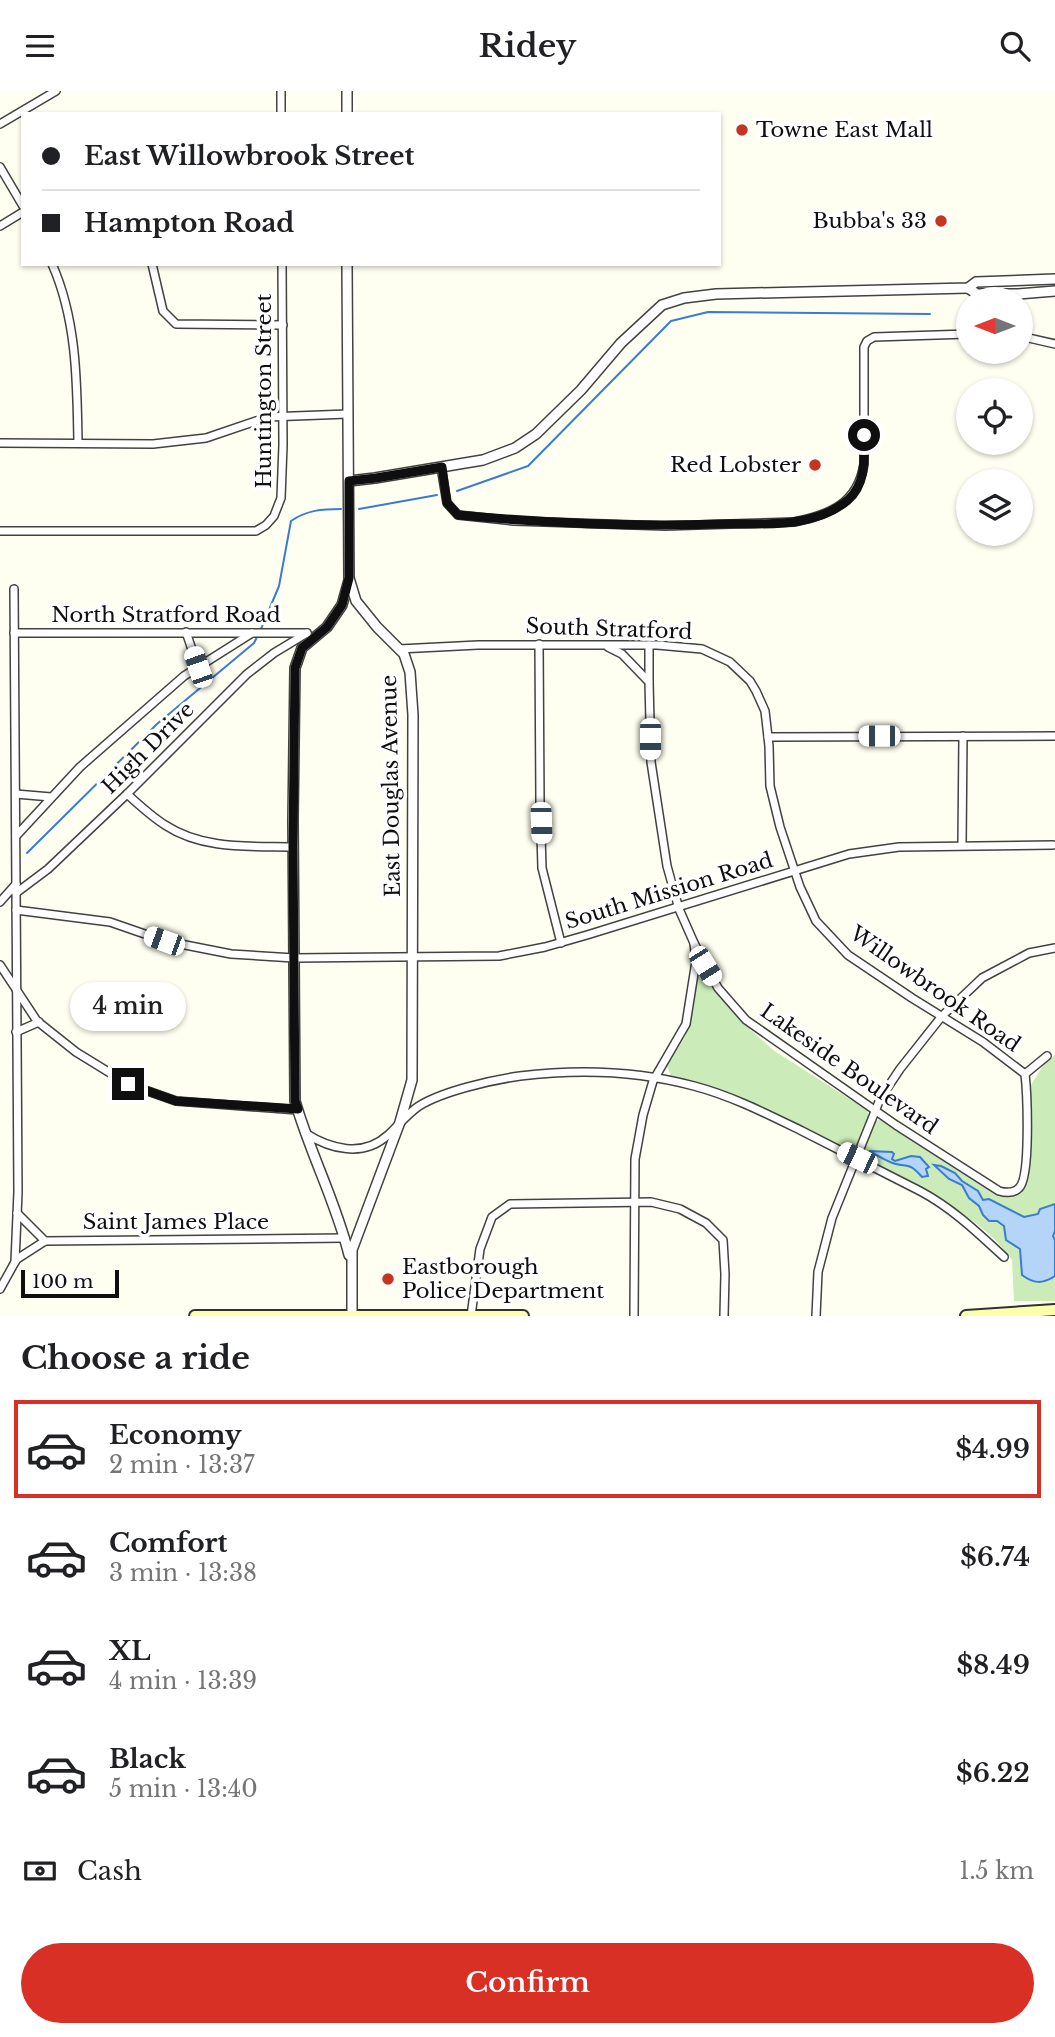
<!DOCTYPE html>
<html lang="en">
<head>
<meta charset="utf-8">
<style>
  :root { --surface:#fff; --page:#f2f2f2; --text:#202124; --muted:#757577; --line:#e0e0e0; --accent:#d93025 }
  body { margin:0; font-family:"Libre Baskerville",serif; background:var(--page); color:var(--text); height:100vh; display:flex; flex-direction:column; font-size:26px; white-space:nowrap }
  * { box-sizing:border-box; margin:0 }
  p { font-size:23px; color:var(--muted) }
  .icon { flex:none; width:38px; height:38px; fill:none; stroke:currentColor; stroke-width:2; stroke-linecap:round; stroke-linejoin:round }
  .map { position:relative; height:1225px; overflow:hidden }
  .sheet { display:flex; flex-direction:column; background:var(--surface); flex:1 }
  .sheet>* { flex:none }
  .top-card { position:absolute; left:21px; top:21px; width:700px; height:154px; border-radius:0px; box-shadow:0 2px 5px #0004; display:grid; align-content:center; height:154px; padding:0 21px; background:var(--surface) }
  .needle { width:46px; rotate:270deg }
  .controls { position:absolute; left:956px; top:196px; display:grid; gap:14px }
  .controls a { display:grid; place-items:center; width:77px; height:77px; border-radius:50%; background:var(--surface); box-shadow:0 2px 5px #0004; font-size:35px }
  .scale { position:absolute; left:21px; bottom:18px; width:98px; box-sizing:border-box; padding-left:7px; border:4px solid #0f0f0f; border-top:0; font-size:19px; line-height:24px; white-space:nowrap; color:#0f0f0f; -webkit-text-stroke:5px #fff; paint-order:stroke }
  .end { position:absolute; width:32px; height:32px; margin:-16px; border:9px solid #0f0f0f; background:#fff; box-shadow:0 0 0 4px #fff }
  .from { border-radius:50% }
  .bubble { position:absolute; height:49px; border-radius:24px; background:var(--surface); box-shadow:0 2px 5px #0004; font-size:23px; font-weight:600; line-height:49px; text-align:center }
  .car { position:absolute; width:21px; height:42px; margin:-21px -10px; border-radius:9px; box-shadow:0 0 5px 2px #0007; background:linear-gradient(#fff 24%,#345 0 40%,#fff 0 76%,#345 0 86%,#fff 0) }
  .top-card b { display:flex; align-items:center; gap:24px; height:66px; font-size:26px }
  .top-card b+b { border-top:2px solid var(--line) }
  .top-card i { width:18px; height:18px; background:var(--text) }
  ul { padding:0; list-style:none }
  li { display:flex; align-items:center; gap:21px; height:98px; margin:0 14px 10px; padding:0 7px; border:4px solid transparent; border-radius:0px }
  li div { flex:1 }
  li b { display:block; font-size:26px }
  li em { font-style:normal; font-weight:600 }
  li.active { border-color:var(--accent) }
  li>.icon { width:63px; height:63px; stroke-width:1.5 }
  h2 { padding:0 21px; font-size:32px; line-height:84px }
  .pay { display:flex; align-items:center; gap:18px; height:77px; padding:0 21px; font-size:26px }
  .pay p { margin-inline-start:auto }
  .button { display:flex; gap:14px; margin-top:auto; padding:14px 21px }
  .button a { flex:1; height:80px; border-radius:42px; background:var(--accent); color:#fff; font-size:28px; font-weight:600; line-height:80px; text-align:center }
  header { display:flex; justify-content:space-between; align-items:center; height:91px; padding:0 21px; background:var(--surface); font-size:32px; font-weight:600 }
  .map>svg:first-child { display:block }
  .green { fill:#cbebb9 }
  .water { fill:#b4d4f8; stroke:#397cd1; stroke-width:2 }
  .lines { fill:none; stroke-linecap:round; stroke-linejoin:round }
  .stream { stroke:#397cd1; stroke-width:2 }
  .minor-casing { stroke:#424242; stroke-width:10 }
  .tertiary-casing { stroke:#424242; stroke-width:12 }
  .secondary-casing { stroke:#313131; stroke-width:14 }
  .minor { stroke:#fff; stroke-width:7 }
  .tertiary { stroke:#fff; stroke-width:9 }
  .secondary { stroke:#fbffac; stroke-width:10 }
  .route { stroke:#0f0f0f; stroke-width:9 }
  .poi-dot { fill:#c43522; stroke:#fff; stroke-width:2.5 }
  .labels { text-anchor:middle; stroke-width:7; stroke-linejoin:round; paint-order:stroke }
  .poi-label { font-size:21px; fill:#0f0f0f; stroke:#fff; text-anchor:start }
  .street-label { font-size:21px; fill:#0f0f0f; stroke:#fff }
</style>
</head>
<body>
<header><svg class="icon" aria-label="menu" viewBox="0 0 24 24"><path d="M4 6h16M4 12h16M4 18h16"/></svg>Ridey<svg class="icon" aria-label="search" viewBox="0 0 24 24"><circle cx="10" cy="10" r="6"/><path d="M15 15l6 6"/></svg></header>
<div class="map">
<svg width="1055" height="1225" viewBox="0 0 1055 1225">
  <rect width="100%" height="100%" fill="#fffff1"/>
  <g class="green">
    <path d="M699,886H707L742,931L773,959L867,1019L869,1026L868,1030L854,1059L851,1060C793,1031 738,1003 674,989L671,985L667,975L685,946L690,931L697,888Z"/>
    <path d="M1055,964V1210H1014L1012,1169C980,1123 913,1093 864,1068L861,1062L874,1031L881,1028L996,1103C1009,1107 1019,1103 1026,1093L1031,994L1044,973Z"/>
  </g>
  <g class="water">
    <path d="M869,1060L892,1061L894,1063L892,1068L895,1070L911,1065L920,1066L929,1076L926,1078L928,1085L922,1086C911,1073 910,1076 896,1073C887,1071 877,1064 869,1060Z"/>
    <path d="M934,1074L941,1075L955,1082L962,1090L978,1100L983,1109L989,1108L1024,1126L1038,1123L1040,1118L1055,1113V1140L1053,1145L1055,1149V1185C1042,1193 1034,1193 1022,1184L1020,1158L1006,1149L1004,1135L997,1130H989L983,1124L979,1115L969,1107L962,1094L949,1088Z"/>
  </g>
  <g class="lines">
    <g class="stream">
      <path d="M457,400L528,375L671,230L708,221L930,223"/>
      <path d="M359,418L437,404"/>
      <path d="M261,538L279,495L291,430C307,419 322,418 341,418"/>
      <path d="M27,762L157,633L254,552L257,546"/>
    </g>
    <g class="minor-casing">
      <g id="minor">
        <path d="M281,0V23"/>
        <path d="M0,33L56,0"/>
        <path d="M0,76L23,115"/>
        <path d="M0,135L23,121"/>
        <path d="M52,173C77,229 77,292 78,352"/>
        <path d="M152,173L163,220L176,233L283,234"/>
        <path d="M1020,245L1055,253"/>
        <path d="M0,352L153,353L206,347L268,326L348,323"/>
        <path d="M441,376L447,412L458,424L514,430L665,435L794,431C830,424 858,412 864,373V256L867,250L874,246L968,243"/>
        <path d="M0,440H256L266,434L274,425L281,407L283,354L282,173"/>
        <path d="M186,541L198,576"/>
        <path d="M14,542H307"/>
        <path d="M539,553L540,710L542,777L561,852"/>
        <path d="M608,556L622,563L649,591L651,671L667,775L679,818L694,852L696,870L686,933L653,990L643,1024L635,1068L634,1225"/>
        <path d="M399,558L478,554H657L702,558L730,571L750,590L756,600L765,620L769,655L770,695L780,736L800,796L816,830L848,864L912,907L983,951L1025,983C1027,1001 1031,1086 1019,1097C1013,1103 1006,1102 999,1100L896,1034L746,929L718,897L694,852"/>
        <path d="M649,590V554"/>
        <path d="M768,646L1055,645"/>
        <path d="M16,703L51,706"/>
        <path d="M127,703C139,714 152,726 165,734C203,759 250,755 293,756"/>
        <path d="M16,745L80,676L184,585L252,542"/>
        <path d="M962,754L963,645"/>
        <path d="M16,802L48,778L127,703L247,583L274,562L307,542"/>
        <path d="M0,811L16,793"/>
        <path d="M16,819L110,831L165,850L231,863L294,867L499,865L545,856L587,844L849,763L899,756L1053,754"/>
        <path d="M0,874L37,930L76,961L128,993L176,1010L298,1019"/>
        <path d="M16,941L39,931"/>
        <path d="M1025,983L1047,965"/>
        <path d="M305,1042C330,1058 363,1067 388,1044C398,1035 407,1023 419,1015C443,1000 492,989 520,985C577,978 639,980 694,995C732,1005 767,1023 802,1040C841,1060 881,1080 920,1100C952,1117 977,1141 1004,1166"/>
        <path d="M17,1122L45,1150"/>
        <path d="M15,1171L17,1168L45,1150L345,1147"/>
        <path d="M0,1198L15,1171L18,1101L14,498"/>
        <path d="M471,1225L480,1158L492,1126L510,1113L651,1111L680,1118L706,1132L723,1149L725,1183L724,1225"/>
        <path d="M816,1225L818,1181L832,1127L880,1008L900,978L942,925L982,887L1029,862L1055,857"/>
      </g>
    </g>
    <g class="tertiary-casing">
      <g id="tertiary">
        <path d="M347,0V23"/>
        <path d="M347,173L349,487L356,510L377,536L404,563L410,581L413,624L412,989L400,1031L352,1159V1224"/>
        <path d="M968,197L977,203H1018L1055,200"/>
        <path d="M349,390L375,387L483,369L515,357L536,343L581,299L621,252L662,214L684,207L716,203L968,197L976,191L1055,188"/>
        <path d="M349,489L342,514L327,536L302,557L295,577L293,730L295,1010C310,1062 336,1111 349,1164"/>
      </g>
    </g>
    <g class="secondary-casing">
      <g id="secondary">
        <path d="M195,1225H523"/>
        <path d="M966,1225L1055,1219"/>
      </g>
    </g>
    <use href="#minor" class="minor"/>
    <use href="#tertiary" class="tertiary"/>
    <use href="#secondary" class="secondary"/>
  </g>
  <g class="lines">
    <path class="route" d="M128,993L176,1010L298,1018L295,1010L293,756L295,577L302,557L327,536L342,514L349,487V390L376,387L442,376L447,412L458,424C545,432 632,436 719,433C745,432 774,435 799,430C816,427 835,420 848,409C867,392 864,367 864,344"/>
  </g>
  <g class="poi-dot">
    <circle cx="742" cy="39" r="7"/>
    <circle cx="941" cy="130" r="7"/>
    <circle cx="815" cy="374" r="7"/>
    <circle cx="388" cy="1188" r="7"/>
  </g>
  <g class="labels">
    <g class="poi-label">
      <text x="756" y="46">Towne East Mall</text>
      <text x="927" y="137" text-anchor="end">Bubba's 33</text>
      <text x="801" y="381" text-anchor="end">Red Lobster</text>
      <text x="402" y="1183">Eastborough<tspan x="402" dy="24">Police Department</tspan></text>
    </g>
    <g class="street-label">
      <text transform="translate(264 300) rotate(-90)" y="7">Huntington Street</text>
      <text x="166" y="531">North Stratford Road</text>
      <text transform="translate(609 538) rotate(2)" y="7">South Stratford</text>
      <text transform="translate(148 657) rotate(-45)" y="7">High Drive</text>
      <text transform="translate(391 695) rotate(-91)" y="7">East Douglas Avenue</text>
      <text transform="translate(669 800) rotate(-17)" y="7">South Mission Road</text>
      <text transform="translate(935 898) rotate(35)" y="7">Willowbrook Road</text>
      <text transform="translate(849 978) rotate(35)" y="7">Lakeside Boulevard</text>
      <text x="176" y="1138">Saint James Place</text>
    </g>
  </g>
</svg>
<div class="controls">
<a><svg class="needle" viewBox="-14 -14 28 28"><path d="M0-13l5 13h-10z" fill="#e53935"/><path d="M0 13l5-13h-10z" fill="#757577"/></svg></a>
<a><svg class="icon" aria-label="locate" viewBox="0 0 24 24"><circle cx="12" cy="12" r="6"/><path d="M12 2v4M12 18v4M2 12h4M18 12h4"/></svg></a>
<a><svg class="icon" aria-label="layers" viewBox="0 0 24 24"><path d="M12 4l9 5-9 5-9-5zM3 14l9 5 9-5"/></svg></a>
</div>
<div class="scale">100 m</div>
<i class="end from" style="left:864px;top:344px"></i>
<i class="end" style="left:128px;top:993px"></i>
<div class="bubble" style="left:70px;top:891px;width:116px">4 min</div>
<i class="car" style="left:198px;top:576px;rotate:341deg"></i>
<i class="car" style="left:879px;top:645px;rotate:270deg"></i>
<i class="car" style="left:650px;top:648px;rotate:180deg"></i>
<i class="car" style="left:541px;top:732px;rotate:178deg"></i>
<i class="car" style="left:164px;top:850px;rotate:290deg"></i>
<i class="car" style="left:705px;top:875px;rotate:148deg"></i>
<i class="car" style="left:857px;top:1067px;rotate:296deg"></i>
<div class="top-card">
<b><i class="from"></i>East Willowbrook Street</b>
<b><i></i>Hampton Road</b>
</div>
</div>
<section class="sheet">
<h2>Choose a ride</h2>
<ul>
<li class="active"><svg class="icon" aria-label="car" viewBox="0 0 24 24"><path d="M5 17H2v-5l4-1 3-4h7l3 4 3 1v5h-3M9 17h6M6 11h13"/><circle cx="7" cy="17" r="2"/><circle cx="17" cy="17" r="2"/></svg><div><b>Economy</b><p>2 min · 13:37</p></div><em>$4.99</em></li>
<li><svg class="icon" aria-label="car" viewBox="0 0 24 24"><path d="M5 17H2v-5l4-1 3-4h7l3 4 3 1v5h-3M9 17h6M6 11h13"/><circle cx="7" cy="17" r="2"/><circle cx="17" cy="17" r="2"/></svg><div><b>Comfort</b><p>3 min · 13:38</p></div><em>$6.74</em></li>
<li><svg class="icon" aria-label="car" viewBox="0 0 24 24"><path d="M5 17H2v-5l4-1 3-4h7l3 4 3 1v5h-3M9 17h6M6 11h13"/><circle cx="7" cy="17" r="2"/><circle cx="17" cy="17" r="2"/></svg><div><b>XL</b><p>4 min · 13:39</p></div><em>$8.49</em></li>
<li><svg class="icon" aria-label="car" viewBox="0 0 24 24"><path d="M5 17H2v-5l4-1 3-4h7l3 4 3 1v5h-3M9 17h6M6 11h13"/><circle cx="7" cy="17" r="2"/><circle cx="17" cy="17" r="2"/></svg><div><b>Black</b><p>5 min · 13:40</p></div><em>$6.22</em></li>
</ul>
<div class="pay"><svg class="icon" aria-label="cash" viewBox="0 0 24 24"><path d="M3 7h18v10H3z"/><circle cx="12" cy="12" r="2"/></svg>Cash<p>1.5 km</p></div>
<div class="button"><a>Confirm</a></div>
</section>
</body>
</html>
